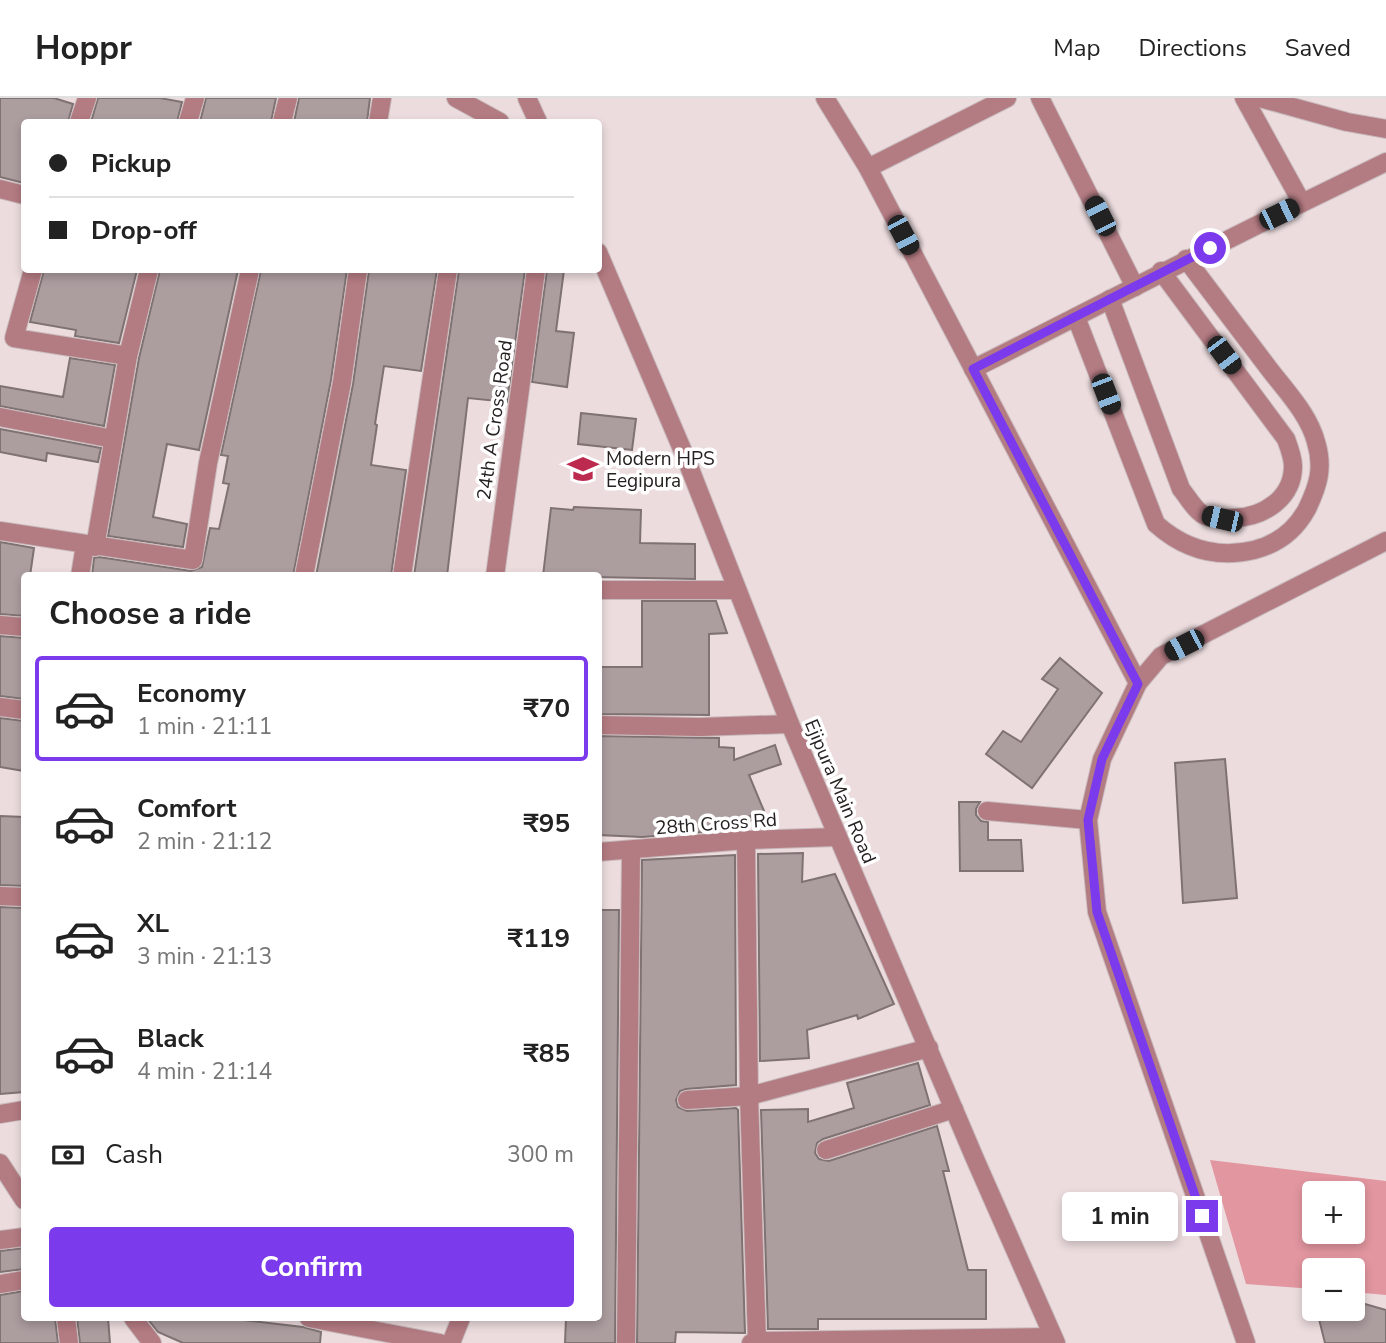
<!DOCTYPE html>
<html lang="en">
<head>
<meta charset="utf-8">
<style>
  :root { --surface:#fff; --page:#f6f6f6; --text:#222; --muted:#767676; --line:#e0e0e0; --accent:#7c3aed }
  body { margin:0; font-family:"Nunito Sans",sans-serif; background:var(--page); color:var(--text); height:100vh; display:flex; flex-direction:column; font-size:26px; white-space:nowrap }
  * { box-sizing:border-box; margin:0 }
  p { font-size:23px; color:var(--muted) }
  .icon { flex:none; width:38px; height:38px; fill:none; stroke:currentColor; stroke-width:2; stroke-linecap:round; stroke-linejoin:round }
  .map { position:relative; flex:1; overflow:hidden }
  .drawer { position:absolute; left:21px; top:474px; width:581px; height:749px; display:flex; flex-direction:column; background:var(--surface); border-radius:7px; box-shadow:0 4px 10px #0003 }
  .drawer>* { flex:none }
  .hud { position:absolute; left:21px; top:21px; width:581px; height:154px; border-radius:7px; box-shadow:0 4px 10px #0003; display:grid; align-content:center; height:154px; padding:0 28px; background:var(--surface) }
  .controls { position:absolute; left:1302px; top:1083px; display:grid; gap:14px }
  .controls a { display:grid; place-items:center; width:63px; height:63px; border-radius:7px; background:var(--surface); box-shadow:0 4px 10px #0003; font-size:35px }
  .end { position:absolute; width:32px; height:32px; margin:-16px; border:9px solid #7c3aed; background:#fff; box-shadow:0 0 0 4px #fff }
  .from { border-radius:50% }
  .bubble { position:absolute; height:49px; border-radius:7px; background:var(--surface); box-shadow:0 4px 10px #0003; font-size:23px; font-weight:700; line-height:49px; text-align:center }
  .car { position:absolute; width:21px; height:42px; margin:-21px -10px; border-radius:9px; box-shadow:0 0 5px 2px #0007; background:linear-gradient(#222 24%,#8ab4d8 0 40%,#222 0 76%,#8ab4d8 0 86%,#222 0) }
  .hud b { display:flex; align-items:center; gap:24px; height:66px; font-size:26px }
  .hud b+b { border-top:2px solid var(--line) }
  .hud i { width:18px; height:18px; background:var(--text) }
  ul { padding:0; list-style:none }
  li { display:flex; align-items:center; gap:21px; height:105px; margin:0 14px 10px; padding:0 14px; border:4px solid transparent; border-radius:7px }
  li div { flex:1 }
  li b { display:block; font-size:26px }
  li em { font-style:normal; font-weight:700 }
  li.selected { border-color:var(--accent) }
  li>.icon { width:63px; height:63px; stroke-width:1.5 }
  h2 { padding:0 28px; font-size:32px; line-height:84px }
  .pay { display:flex; align-items:center; gap:18px; height:77px; padding:0 28px; font-size:26px }
  .pay p { margin-inline-start:auto }
  .button { display:flex; gap:14px; margin-top:auto; padding:14px 28px }
  .button a { flex:1; height:80px; border-radius:7px; background:var(--accent); color:#fff; font-size:28px; font-weight:700; line-height:80px; text-align:center }
  header { display:flex; align-items:center; gap:42px; box-sizing:border-box; height:98px; padding:0 35px; background:var(--surface); border-bottom:2px solid var(--line) }
  header strong { font-size:33px }
  nav { display:flex; gap:38px; margin-inline-start:auto; font-size:24px }
  .map>svg:first-child { display:block }
  .green { fill:#e2969f; fill-rule:evenodd }
  .building { fill:#ac9d9f; stroke:#7f7273; stroke-width:2 }
  .lines { fill:none; stroke-linecap:round; stroke-linejoin:round }
  .minor-casing { stroke:#c8babc; stroke-width:20 }
  .minor { stroke:#b37b82; stroke-width:18 }
  .route { stroke:#7c3aed; stroke-width:9 }
  .labels { text-anchor:middle; stroke-width:7; stroke-linejoin:round; paint-order:stroke }
  .street-label { font-size:19px; fill:#262121; stroke:#fff }
  .poi-label { font-size:19px; fill:#262121; stroke:#fff; text-anchor:start }
</style>
</head>
<body>
<header>
<strong>Hoppr</strong>
<nav><a>Map</a><a>Directions</a><a>Saved</a></nav>
</header>
<div class="map">
<svg width="1386" height="1245" viewBox="0 0 1386 1245">
  <rect width="100%" height="100%" fill="#ecdcde"/>
  <path class="green" d="M1210,1062L1386,1083V1197L1353,1194V1172H1314V1191L1246,1186ZM1314,1096H1353V1134H1314Z"/>
  <g class="building">
    <path d="M0,0H54L73,6L68,24H24V85L0,79Z"/>
    <path d="M98,0H160L182,4L177,24H91Z"/>
    <path d="M206,0H276L271,24H200Z"/>
    <path d="M299,0H370L367,24H294Z"/>
    <path d="M44,172H137L119,245L75,238L76,232L30,224Z"/>
    <path d="M160,172H238L199,352L167,346L153,419L187,426L183,449L108,438L139,260Z"/>
    <path d="M261,172H347L331,282L293,478H92L94,460L99,459L191,473L202,469L210,430L219,431L229,386L223,385L228,358L221,357Z"/>
    <path d="M369,172H437L421,273L384,268L375,326L377,327L371,367L406,372L391,478H316L353,286Z"/>
    <path d="M459,172H525L507,304L468,300L447,478H414Z"/>
    <path d="M547,172H564L556,233L574,235L567,289L532,284Z"/>
    <path d="M70,260L115,267L104,328L0,308V288L63,299Z"/>
    <path d="M581,315L636,321L632,352L578,346Z"/>
    <path d="M0,331L101,350L98,364L47,355L46,363L0,354Z"/>
    <path d="M574,409L641,412L640,445L695,446V481L543,478L551,410L573,412Z"/>
    <path d="M0,444L34,450L30,478H24V518L0,516Z"/>
    <path d="M642,503H716L727,535L709,536V617L598,616V569H642Z"/>
    <path d="M0,538L24,540V601L0,598Z"/>
    <path d="M1060,560L1102,595L1032,690L986,656L1003,633L1021,644L1058,591L1042,581Z"/>
    <path d="M0,620L24,623V673L0,669Z"/>
    <path d="M598,638L719,640V649L734,650V662L775,647L781,666L749,677L764,713L750,718L752,722L716,733L642,739L598,737Z"/>
    <path d="M1225,661L1237,800L1183,805L1175,665Z"/>
    <path d="M959,704H980L976,711V717L981,723L988,724V742H1021L1023,773H960Z"/>
    <path d="M0,718L24,719V788L0,787Z"/>
    <path d="M803,755L802,784L835,776L894,906L858,921L857,917L807,932L809,960L760,963L758,756Z"/>
    <path d="M735,757L736,987L686,991L680,993L676,1002L678,1009L687,1013L736,1010L738,1012L745,1235L676,1234L675,1245H637L642,762Z"/>
    <path d="M0,809L24,810V994L0,996Z"/>
    <path d="M598,812H619L615,1245H565L566,1220L598,1222Z"/>
    <path d="M918,965L930,1007L823,1041L817,1045L815,1055L819,1061L829,1063L937,1028L949,1073H943L968,1172H986V1221H818V1231H768L761,1012L808,1011V1024L854,1010L847,985Z"/>
    <path d="M24,1150V1171L0,1174V1153Z"/>
    <path d="M24,1193V1220H55L58,1245H0V1197Z"/>
    <path d="M1365,1206L1386,1212V1245H1325L1318,1217L1353,1211V1209Z"/>
    <path d="M77,1220H108L110,1245H80Z"/>
    <path d="M147,1220H227L303,1229L321,1234L320,1245H183L158,1234Z"/>
  </g>
  <g class="lines">
    <g class="minor-casing">
      <g id="minor">
        <path d="M456,0L500,24"/>
        <path d="M527,0L538,24"/>
        <path d="M825,0L868,70L1138,585"/>
        <path d="M1040,0L1135,189"/>
        <path d="M1260,0L1347,24L1386,31"/>
        <path d="M79,24L87,0"/>
        <path d="M188,24L195,0"/>
        <path d="M282,24L288,0"/>
        <path d="M378,24L382,0"/>
        <path d="M868,70L1007,0"/>
        <path d="M0,91L24,97"/>
        <path d="M1302,105L1386,64"/>
        <path d="M598,154L685,358L790,626L975,1061L1056,1245"/>
        <path d="M33,172L14,240L128,258"/>
        <path d="M1110,201L1181,391C1187,398 1194,411 1202,416C1210,421 1225,421 1234,420C1264,419 1293,400 1293,368C1293,360 1289,349 1286,341L1161,173"/>
        <path d="M1076,219L1156,426C1184,451 1216,461 1254,452C1278,446 1295,433 1307,411C1318,388 1324,370 1316,344C1309,317 1287,294 1270,272C1242,235 1214,198 1186,161"/>
        <path d="M973,271C1083,216 1191,159 1302,105L1244,0"/>
        <path d="M0,319L113,341"/>
        <path d="M0,433L193,462L208,365L250,172"/>
        <path d="M95,449L128,258L149,172"/>
        <path d="M80,478L85,447"/>
        <path d="M304,478L342,284L358,172"/>
        <path d="M402,478L448,172"/>
        <path d="M495,478L536,172"/>
        <path d="M598,492H736"/>
        <path d="M0,527L24,529"/>
        <path d="M0,609L24,612"/>
        <path d="M598,627L700,629L790,626"/>
        <path d="M987,713L1088,722L1102,661L1138,585L1161,558L1386,443"/>
        <path d="M1088,722L1097,814L1246,1245"/>
        <path d="M746,742L749,998L757,1243"/>
        <path d="M598,754L746,742L837,739"/>
        <path d="M0,798L24,799"/>
        <path d="M687,1002L749,998L929,950"/>
        <path d="M0,1016L24,1012"/>
        <path d="M826,1052L954,1011"/>
        <path d="M0,1065L24,1102"/>
        <path d="M0,1142L24,1139"/>
        <path d="M0,1186L24,1182"/>
        <path d="M66,1220L69,1245"/>
        <path d="M133,1220L152,1245"/>
        <path d="M309,1220L440,1245"/>
        <path d="M451,1245L461,1220"/>
        <path d="M626,1245L631,752"/>
        <path d="M751,1245L757,1243L1053,1239"/>
      </g>
    </g>
    <use href="#minor" class="minor"/>
  </g>
  <g class="lines">
    <path class="route" d="M1202,1118L1097,814L1088,722L1102,661L1138,586L973,271L1210,150"/>
  </g>
  <defs>
    <g id="school-bare" transform="scale(2.415)"><path d="M0-5L7-2L0 1L-7-2ZM-4 1L0 2.5L4 1V4Q0 6-4 4Z" fill="#bc2b4f" stroke="#fff" stroke-width="2.5" paint-order="stroke"/></g>
  </defs>
  <g fill-rule="evenodd">
    <use href="#school-bare" x="583" y="371"/>
  </g>
  <g class="labels">
    <g class="street-label">
      <text transform="translate(494 322) rotate(-82)" y="7">24th A Cross Road</text>
      <text transform="translate(841 693) rotate(67)" y="7">Ejipura Main Road</text>
      <text transform="translate(716 725) rotate(-4)" y="7">28th Cross Rd</text>
    </g>
    <g class="poi-label">
      <text x="606" y="367">Modern HPS<tspan x="606" dy="22">Eegipura</tspan></text>
    </g>
  </g>
</svg>
<div class="controls">
<a>+</a>
<a>−</a>
</div>
<i class="end from" style="left:1210px;top:150px"></i>
<i class="end" style="left:1202px;top:1118px"></i>
<div class="bubble" style="left:1062px;top:1094px;width:116px">1 min</div>
<i class="car" style="left:1279px;top:116px;rotate:64deg"></i>
<i class="car" style="left:1100px;top:118px;rotate:333deg"></i>
<i class="car" style="left:903px;top:137px;rotate:152deg"></i>
<i class="car" style="left:1224px;top:257px;rotate:143deg"></i>
<i class="car" style="left:1106px;top:296px;rotate:159deg"></i>
<i class="car" style="left:1222px;top:421px;rotate:283deg"></i>
<i class="car" style="left:1184px;top:547px;rotate:243deg"></i>
<div class="hud">
<b><i class="from"></i>Pickup</b>
<b><i></i>Drop-off</b>
</div>
<section class="drawer">
<h2>Choose a ride</h2>
<ul>
<li class="selected"><svg class="icon" aria-label="car" viewBox="0 0 24 24"><path d="M5 17H2v-5l4-1 3-4h7l3 4 3 1v5h-3M9 17h6M6 11h13"/><circle cx="7" cy="17" r="2"/><circle cx="17" cy="17" r="2"/></svg><div><b>Economy</b><p>1 min · 21:11</p></div><em>₹70</em></li>
<li><svg class="icon" aria-label="car" viewBox="0 0 24 24"><path d="M5 17H2v-5l4-1 3-4h7l3 4 3 1v5h-3M9 17h6M6 11h13"/><circle cx="7" cy="17" r="2"/><circle cx="17" cy="17" r="2"/></svg><div><b>Comfort</b><p>2 min · 21:12</p></div><em>₹95</em></li>
<li><svg class="icon" aria-label="car" viewBox="0 0 24 24"><path d="M5 17H2v-5l4-1 3-4h7l3 4 3 1v5h-3M9 17h6M6 11h13"/><circle cx="7" cy="17" r="2"/><circle cx="17" cy="17" r="2"/></svg><div><b>XL</b><p>3 min · 21:13</p></div><em>₹119</em></li>
<li><svg class="icon" aria-label="car" viewBox="0 0 24 24"><path d="M5 17H2v-5l4-1 3-4h7l3 4 3 1v5h-3M9 17h6M6 11h13"/><circle cx="7" cy="17" r="2"/><circle cx="17" cy="17" r="2"/></svg><div><b>Black</b><p>4 min · 21:14</p></div><em>₹85</em></li>
</ul>
<div class="pay"><svg class="icon" aria-label="cash" viewBox="0 0 24 24"><path d="M3 7h18v10H3z"/><circle cx="12" cy="12" r="2"/></svg>Cash<p>300 m</p></div>
<div class="button"><a>Confirm</a></div>
</section>
</div>
</body>
</html>
